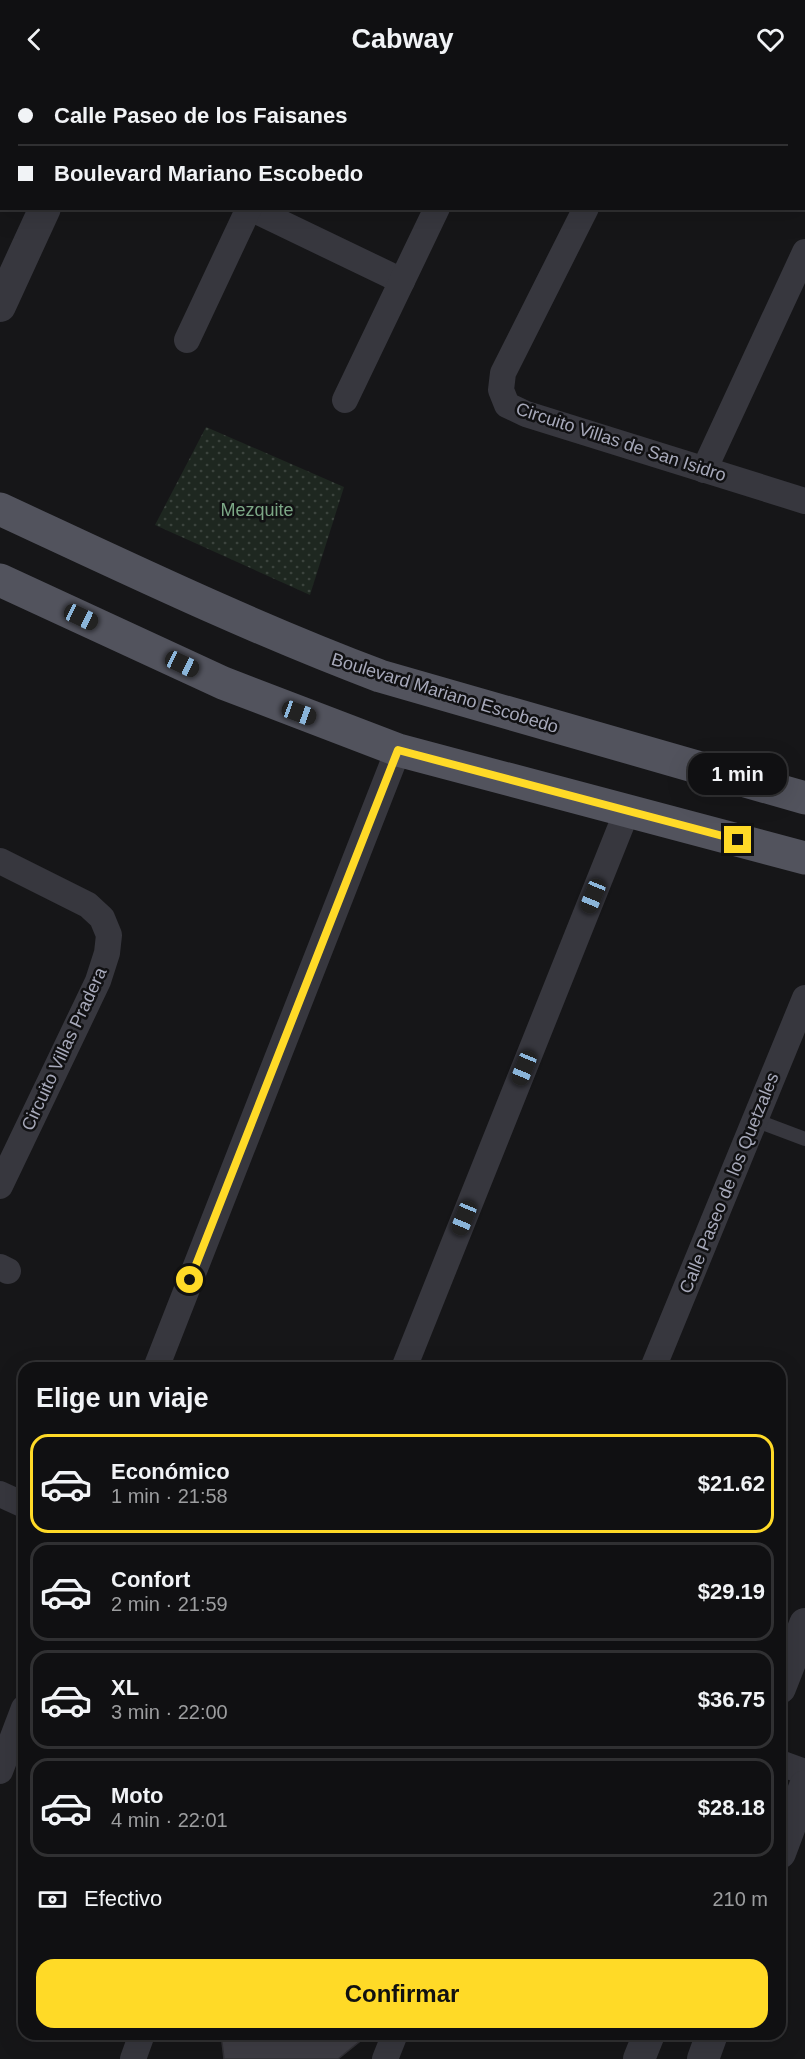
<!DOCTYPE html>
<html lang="es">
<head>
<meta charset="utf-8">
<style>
  :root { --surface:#101012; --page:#19191b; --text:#f1f3f6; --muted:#9c9d9f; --line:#303032; --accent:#ffda27 }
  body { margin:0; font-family:Arial,sans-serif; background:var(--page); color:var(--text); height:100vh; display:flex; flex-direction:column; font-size:22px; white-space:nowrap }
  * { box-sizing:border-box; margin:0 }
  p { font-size:20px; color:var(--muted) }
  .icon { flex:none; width:33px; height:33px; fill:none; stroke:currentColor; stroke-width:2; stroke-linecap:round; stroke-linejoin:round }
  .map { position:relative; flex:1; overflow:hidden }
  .sheet { position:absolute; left:18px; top:1284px; width:768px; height:678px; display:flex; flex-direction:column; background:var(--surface); border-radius:18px; box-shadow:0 6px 24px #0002,0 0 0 2px var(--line) }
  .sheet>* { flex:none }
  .hud { position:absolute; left:0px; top:0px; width:806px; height:132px; box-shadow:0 6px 24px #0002,0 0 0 2px var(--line); display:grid; align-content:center; height:132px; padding:0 18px; background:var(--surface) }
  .end { position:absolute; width:27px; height:27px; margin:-14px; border:8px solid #ffda27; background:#111; box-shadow:0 0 0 3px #111 }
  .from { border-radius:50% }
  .bubble { position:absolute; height:42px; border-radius:18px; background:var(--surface); box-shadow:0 6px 24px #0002,0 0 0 2px var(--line); font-size:20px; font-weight:800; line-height:42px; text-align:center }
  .car { position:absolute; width:18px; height:36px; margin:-18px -9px; border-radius:8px; box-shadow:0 0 4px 2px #0007; background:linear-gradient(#222 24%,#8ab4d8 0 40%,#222 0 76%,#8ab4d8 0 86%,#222 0) }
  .hud b { display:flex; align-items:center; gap:21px; height:57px; font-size:22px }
  .hud b+b { border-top:2px solid var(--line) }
  .hud i { width:15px; height:15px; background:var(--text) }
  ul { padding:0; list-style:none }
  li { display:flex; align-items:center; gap:18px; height:99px; margin:0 12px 9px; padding:0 6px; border:3px solid var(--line); border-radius:18px }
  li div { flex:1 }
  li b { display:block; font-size:22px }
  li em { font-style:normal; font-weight:800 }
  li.current { border-color:var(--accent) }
  li>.icon { width:54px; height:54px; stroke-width:1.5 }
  h2 { padding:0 18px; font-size:27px; line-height:72px }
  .pay { display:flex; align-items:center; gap:15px; height:66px; padding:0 18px; font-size:22px }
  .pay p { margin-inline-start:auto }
  .button { display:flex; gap:12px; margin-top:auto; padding:12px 18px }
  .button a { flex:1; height:69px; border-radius:18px; background:var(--accent); color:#111; font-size:24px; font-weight:800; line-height:69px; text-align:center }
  header { display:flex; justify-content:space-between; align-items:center; height:78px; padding:0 18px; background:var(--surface); font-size:27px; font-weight:800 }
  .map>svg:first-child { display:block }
  .green { fill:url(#green-dots) }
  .building { fill:#3e3d44; stroke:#313035; stroke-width:1.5 }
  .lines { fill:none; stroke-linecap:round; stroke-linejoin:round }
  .service { stroke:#37373e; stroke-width:14 }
  .minor { stroke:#37373e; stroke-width:26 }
  .tertiary { stroke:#37373e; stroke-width:32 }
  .primary { stroke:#52535d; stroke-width:33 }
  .route { stroke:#ffda27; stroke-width:8 }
  .labels { text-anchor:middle; stroke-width:5; stroke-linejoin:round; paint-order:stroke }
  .street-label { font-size:18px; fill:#a7a9ba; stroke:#111113 }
  .park-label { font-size:18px; fill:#7ca786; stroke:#111113 }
</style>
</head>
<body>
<header><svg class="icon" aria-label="back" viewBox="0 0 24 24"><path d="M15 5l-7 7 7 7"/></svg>Cabway<svg class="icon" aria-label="heart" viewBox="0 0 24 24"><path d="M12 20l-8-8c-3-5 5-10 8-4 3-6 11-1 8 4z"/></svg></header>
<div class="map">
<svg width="805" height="1981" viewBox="0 0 805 1981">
  <defs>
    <pattern id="green-dots" width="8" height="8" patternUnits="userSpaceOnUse" patternTransform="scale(1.5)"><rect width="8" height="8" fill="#1e2720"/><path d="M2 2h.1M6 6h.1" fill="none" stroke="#3c443e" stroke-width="1.8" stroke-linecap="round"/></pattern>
  </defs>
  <rect width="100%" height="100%" fill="#161618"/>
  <path class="green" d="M206,349L344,409L310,517L155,447Z"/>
  <path class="building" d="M221,1956H369L338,1981H224Z"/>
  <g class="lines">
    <path class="service" d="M755,1042L805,1061"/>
    <g class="minor">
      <path d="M309,2V0"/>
      <path d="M499,2V0"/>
      <path d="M650,2L651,0"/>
      <path d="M0,12L2,13"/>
      <path d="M250,130L402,203"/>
      <path d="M586,130L503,295L501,312L507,327L526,336L805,423"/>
      <path d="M187,262L249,130"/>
      <path d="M345,322L437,130"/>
      <path d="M704,392L805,174"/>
      <path d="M0,783L88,827L102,840L109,857L107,875L98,903L0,1108"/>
      <path d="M0,1189L8,1193"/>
      <path d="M156,1290L398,672"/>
      <path d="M404,1290L627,733"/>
      <path d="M653,1290L805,920"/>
      <path d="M0,1416L24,1427"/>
      <path d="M780,1685L805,1694"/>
      <path d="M0,1693L24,1630"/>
      <path d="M133,1981L142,1956"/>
      <path d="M385,1981L395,1956"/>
    </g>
    <g class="tertiary">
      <path d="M104,2V0"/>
      <path d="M0,228L45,130"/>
      <path d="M780,1610L805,1546"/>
      <path d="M780,1775L805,1708"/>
      <path d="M639,1981L649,1956"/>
      <path d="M703,1981L712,1956"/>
    </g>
    <g class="primary">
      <path d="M0,431C125,489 250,549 380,598L805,720"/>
      <path d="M0,502L223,605L398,672L805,780"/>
    </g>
  </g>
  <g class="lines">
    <path class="route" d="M190,1202L398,672L738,762"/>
  </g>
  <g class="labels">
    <g class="street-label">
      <text transform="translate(621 364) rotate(18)" y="6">Circuito Villas de San Isidro</text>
      <text transform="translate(445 615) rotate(17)" y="6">Boulevard Mariano Escobedo</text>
      <text transform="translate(64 971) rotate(-65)" y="6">Circuito Villas Pradera</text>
      <text transform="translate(729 1105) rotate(-68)" y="6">Calle Paseo de los Quetzales</text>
    </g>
    <g class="park-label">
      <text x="257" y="438">Mezquite</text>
    </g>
  </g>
</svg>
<i class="end from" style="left:190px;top:1202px"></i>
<i class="end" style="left:738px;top:762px"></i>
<div class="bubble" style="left:688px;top:675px;width:99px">1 min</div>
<i class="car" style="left:81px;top:539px;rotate:115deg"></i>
<i class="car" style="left:182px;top:586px;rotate:115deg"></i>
<i class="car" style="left:299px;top:635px;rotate:110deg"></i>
<i class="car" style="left:593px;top:818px;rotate:202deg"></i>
<i class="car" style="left:524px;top:990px;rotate:202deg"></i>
<i class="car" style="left:464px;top:1140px;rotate:202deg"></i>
<div class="hud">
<b><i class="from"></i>Calle Paseo de los Faisanes</b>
<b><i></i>Boulevard Mariano Escobedo</b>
</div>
<section class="sheet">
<h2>Elige un viaje</h2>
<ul>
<li class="current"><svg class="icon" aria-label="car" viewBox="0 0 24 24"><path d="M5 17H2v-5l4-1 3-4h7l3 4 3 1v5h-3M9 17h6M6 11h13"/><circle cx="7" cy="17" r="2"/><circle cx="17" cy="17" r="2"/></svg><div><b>Económico</b><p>1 min · 21:58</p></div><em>$21.62</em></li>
<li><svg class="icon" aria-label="car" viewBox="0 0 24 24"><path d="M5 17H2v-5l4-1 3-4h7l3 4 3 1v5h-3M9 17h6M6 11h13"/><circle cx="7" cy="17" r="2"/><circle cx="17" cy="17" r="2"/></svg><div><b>Confort</b><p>2 min · 21:59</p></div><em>$29.19</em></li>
<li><svg class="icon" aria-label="car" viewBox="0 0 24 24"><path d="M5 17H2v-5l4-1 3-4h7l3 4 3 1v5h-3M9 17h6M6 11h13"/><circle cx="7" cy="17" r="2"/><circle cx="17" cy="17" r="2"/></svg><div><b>XL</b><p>3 min · 22:00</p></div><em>$36.75</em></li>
<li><svg class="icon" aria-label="car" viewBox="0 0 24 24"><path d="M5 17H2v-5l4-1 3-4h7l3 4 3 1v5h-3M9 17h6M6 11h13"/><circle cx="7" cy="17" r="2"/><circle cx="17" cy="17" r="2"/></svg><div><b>Moto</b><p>4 min · 22:01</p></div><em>$28.18</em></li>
</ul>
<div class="pay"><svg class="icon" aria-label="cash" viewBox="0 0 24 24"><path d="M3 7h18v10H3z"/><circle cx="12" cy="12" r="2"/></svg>Efectivo<p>210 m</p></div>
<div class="button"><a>Confirmar</a></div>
</section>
</div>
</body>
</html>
